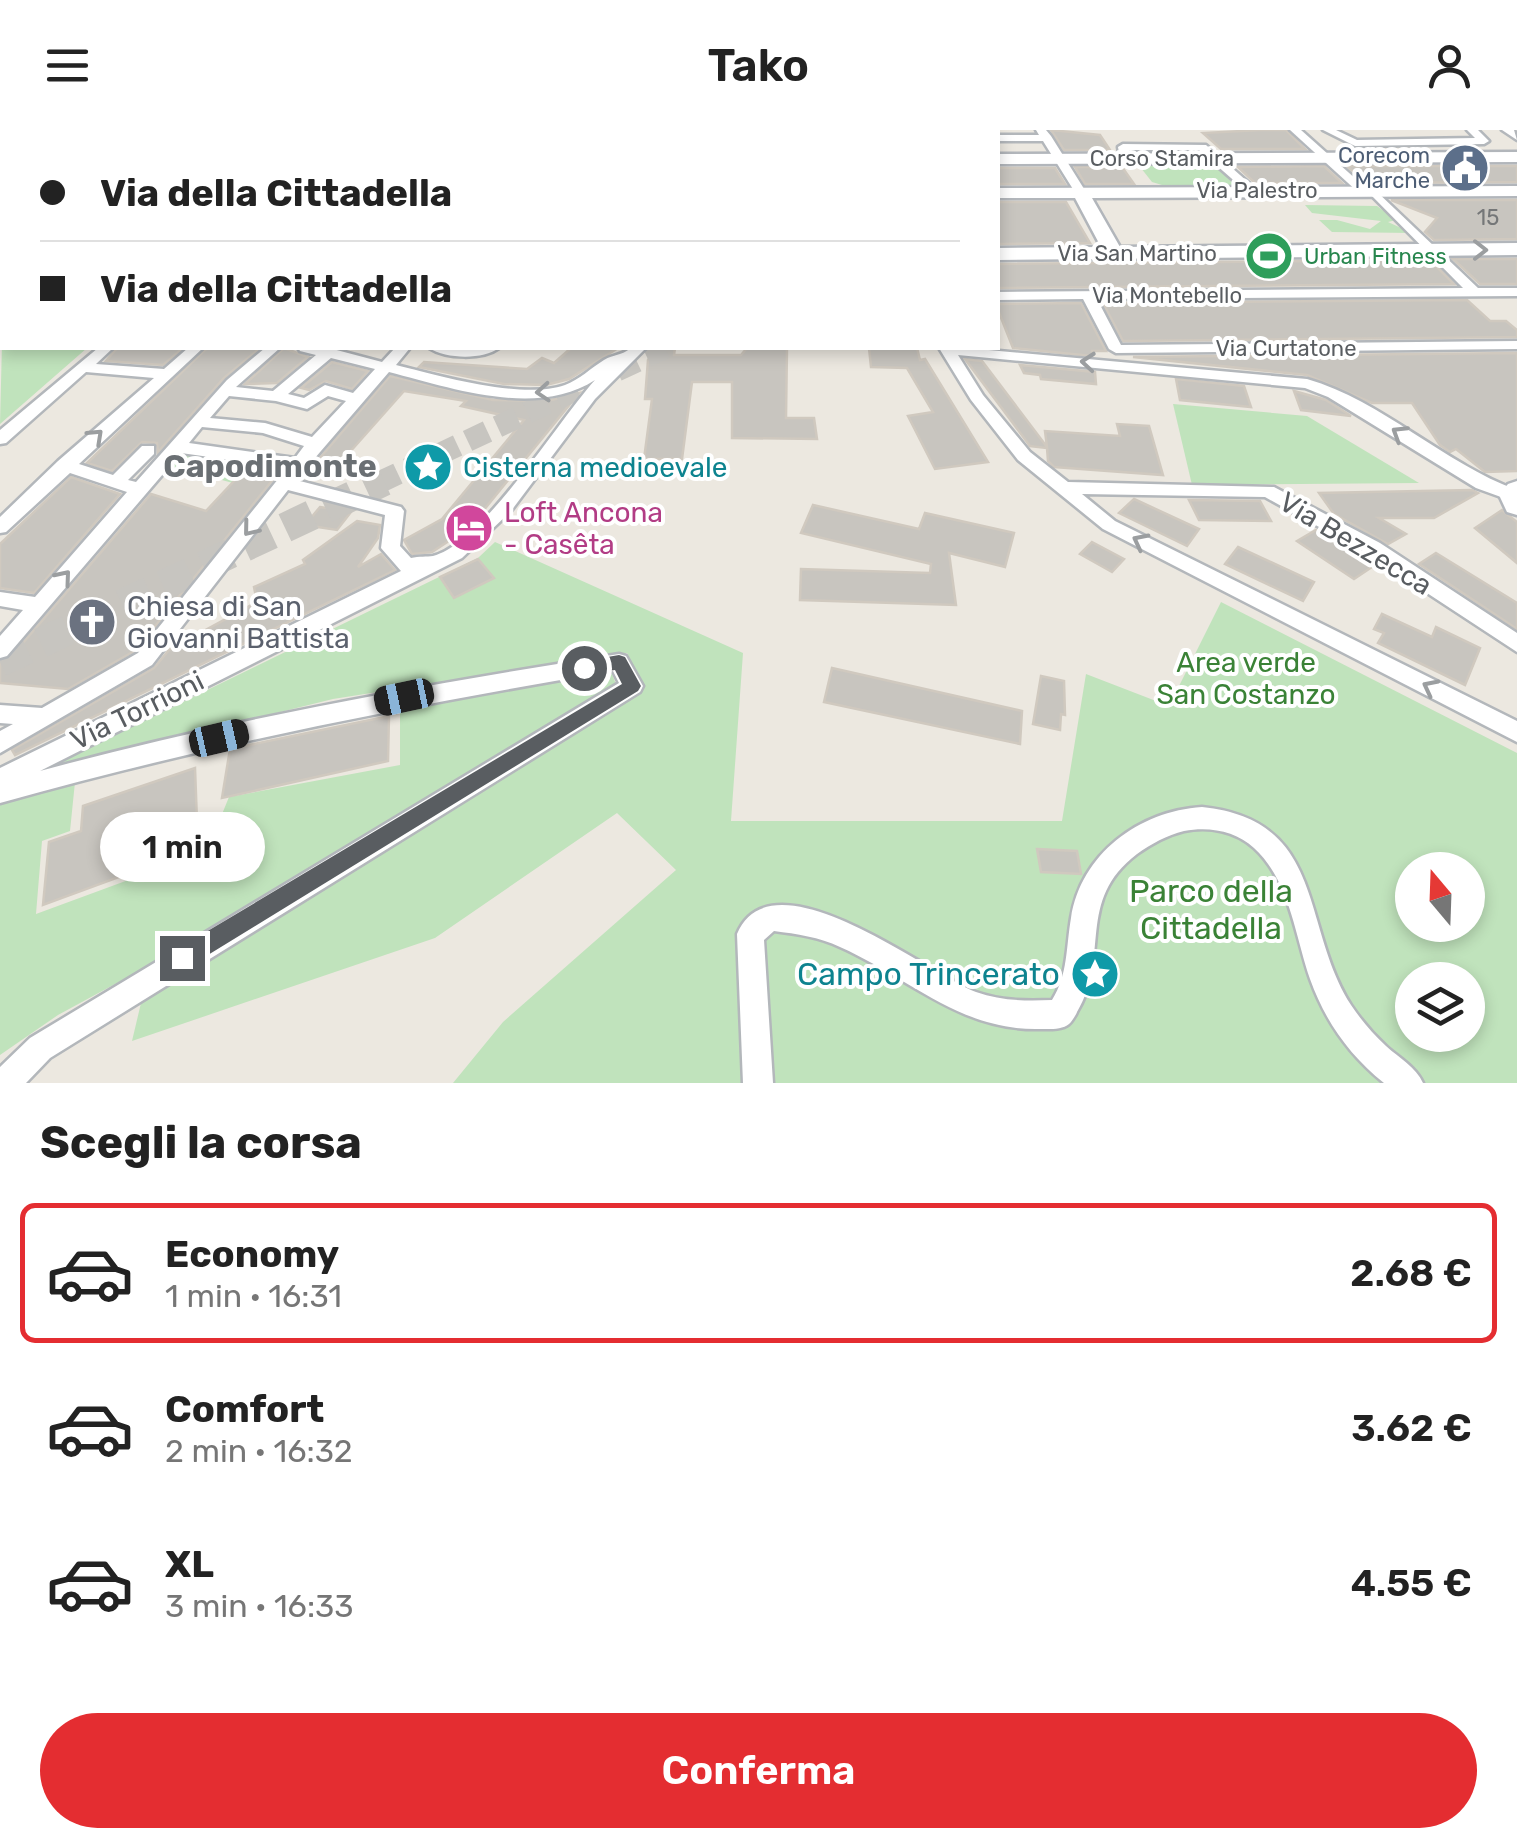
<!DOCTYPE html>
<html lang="it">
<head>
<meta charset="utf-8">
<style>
  :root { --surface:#fff; --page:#f2f2f2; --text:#222; --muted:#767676; --line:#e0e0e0; --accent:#e42d31 }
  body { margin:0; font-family:Rubik,sans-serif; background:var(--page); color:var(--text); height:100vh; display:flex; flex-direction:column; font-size:38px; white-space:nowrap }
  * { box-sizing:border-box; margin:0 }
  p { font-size:32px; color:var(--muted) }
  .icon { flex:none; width:55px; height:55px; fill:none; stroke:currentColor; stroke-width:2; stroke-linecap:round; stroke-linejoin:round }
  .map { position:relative; height:953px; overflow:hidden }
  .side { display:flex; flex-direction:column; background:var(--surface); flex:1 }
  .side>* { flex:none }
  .guide { position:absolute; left:0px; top:0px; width:1000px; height:220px; box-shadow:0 5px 15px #0003; display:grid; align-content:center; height:220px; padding:0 40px; background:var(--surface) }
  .needle { width:65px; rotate:341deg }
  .controls { position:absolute; left:1395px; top:722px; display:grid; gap:20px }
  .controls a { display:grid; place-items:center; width:90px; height:90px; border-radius:50%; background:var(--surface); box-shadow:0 5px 15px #0003; font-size:50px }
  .end { position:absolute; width:45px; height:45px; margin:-22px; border:12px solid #595d61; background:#fff; box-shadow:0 0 0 5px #fff }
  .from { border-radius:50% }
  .bubble { position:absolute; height:70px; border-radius:35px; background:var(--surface); box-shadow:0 5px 15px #0003; font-size:32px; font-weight:600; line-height:70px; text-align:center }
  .car { position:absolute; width:30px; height:60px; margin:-30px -15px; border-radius:12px; box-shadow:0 0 8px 2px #0007; background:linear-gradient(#222 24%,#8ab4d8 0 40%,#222 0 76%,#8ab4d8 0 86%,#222 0) }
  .guide b { display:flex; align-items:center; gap:35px; height:95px; font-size:38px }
  .guide b+b { border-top:2px solid var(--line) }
  .guide i { width:25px; height:25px; background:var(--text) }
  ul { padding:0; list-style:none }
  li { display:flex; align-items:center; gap:30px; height:140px; margin:0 20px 15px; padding:0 20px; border:5px solid transparent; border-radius:15px }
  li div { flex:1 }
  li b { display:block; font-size:38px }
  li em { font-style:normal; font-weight:600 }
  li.current { border-color:var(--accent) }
  li>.icon { width:90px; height:90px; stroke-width:1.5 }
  h2 { padding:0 40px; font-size:45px; line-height:120px }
  .primary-button { display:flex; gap:20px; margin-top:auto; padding:20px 40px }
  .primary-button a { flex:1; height:115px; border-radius:60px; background:var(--accent); color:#fff; font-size:40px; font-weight:600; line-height:115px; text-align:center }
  header { display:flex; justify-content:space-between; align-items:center; height:130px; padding:0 40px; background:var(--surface); font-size:45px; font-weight:600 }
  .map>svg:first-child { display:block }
  .green { fill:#c0e3bc; fill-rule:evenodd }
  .building { fill:#c8c5bf; stroke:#d0c9bf; stroke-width:2.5 }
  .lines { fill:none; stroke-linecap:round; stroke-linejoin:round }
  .secondary-tunnel-far1 { stroke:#c7c5c0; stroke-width:22; stroke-dasharray:22 11; stroke-linecap:butt }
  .secondary-tunnel { stroke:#c7c5c0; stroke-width:30; stroke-dasharray:30 15; stroke-linecap:butt }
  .street-casing { stroke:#b3b7bb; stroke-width:5 }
  .secondary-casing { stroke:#b2b6bb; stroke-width:5 }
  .street { fill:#fff; fill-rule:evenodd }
  .secondary { fill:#fff; fill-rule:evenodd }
  .oneway { stroke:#9b9ea0 }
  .route { fill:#595d61 }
  .labels { text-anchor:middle; stroke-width:8; stroke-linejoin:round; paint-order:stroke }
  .far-service-label { font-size:22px; fill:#4e5e75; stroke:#fff; text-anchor:end }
  .far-street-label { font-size:22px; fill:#595d61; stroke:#fff }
  .number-label { font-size:22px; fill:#757778 }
  .far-leisure-label { font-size:22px; fill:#27864d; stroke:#fff; text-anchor:start }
  .culture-label { font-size:28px; fill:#0d838f; stroke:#fff; text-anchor:start }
  .hotel-label { font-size:28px; fill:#b23c85; stroke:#fff; text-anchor:start }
  .street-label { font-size:28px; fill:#595d61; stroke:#fff }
  .worship-label { font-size:28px; fill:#5b616d; stroke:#fff; text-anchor:start }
  .park-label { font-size:28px; fill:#3a8236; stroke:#fff }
  .quarter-label { font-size:32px; font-weight:bold; fill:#6a6f73; stroke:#fff }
  .near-park-label { font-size:32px; fill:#3a8236; stroke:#fff }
  .near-culture-label { font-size:32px; fill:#0d838f; stroke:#fff; text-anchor:end }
</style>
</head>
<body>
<header><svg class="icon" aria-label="menu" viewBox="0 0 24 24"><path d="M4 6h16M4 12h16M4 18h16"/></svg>Tako<svg class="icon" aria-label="person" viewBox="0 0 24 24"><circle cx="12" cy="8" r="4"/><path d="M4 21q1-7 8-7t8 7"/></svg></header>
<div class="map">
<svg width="1517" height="953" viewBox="0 0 1517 953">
  <rect width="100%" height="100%" fill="#ece8e0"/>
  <g class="green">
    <path d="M1216,32L1236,55L1172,58L1152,52L1137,33Z"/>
    <path d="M1305,75L1377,76L1396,90L1388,92L1412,103L1332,102L1319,90H1337L1370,99L1381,91L1312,83Z"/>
    <path d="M2,213V218H87L0,294Z"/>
    <path d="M1173,274L1307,286L1419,353L1192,355Z"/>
    <path d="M180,323L249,335L233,353L169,336Z"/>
    <path d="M495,412L743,523L731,691H1062L1086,544L1169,576L1221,472L1517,623V953H453L503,892L676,740L617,683L435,808L132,911L141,873L644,556L627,523L333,569L41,641L478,428ZM1412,740H1468V795H1412ZM1412,850H1468V905H1412Z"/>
    <path d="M611,541L617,557L198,809L58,885L0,925V670L75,652L70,701L42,711L36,784L207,721L229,667L400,635V581Z"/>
  </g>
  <g class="building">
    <path d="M1051,0L1100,5L1110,20H1064Z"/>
    <path d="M1261,0H1286L1305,19H1221L1203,3Z"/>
    <path d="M1324,36L1342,53H1255L1238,37Z"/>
    <path d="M1347,36H1517V52L1366,53Z"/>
    <path d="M1075,37H1122L1134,54H1085Z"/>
    <path d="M998,38H1055L1065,54H998Z"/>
    <path d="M1391,70H1517V109L1434,110L1425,102L1437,88Z"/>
    <path d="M998,72H1066L1090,113L998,114Z"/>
    <path d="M1453,129H1517V154H1480Z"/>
    <path d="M1430,130L1454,154L998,158V134Z"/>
    <path d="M1467,170L1490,191H1506L1517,200V207L1123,211L1103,173Z"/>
    <path d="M1081,173L1106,221H1092V226L1013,218L998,180V174Z"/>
    <path d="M117,218H183L163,235L106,231Z"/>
    <path d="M207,218H260L224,248L158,322L157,313L142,312L112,341L87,333Z"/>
    <path d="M284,218L308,227L277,253L245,254Z"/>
    <path d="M571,218H618L569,249L546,255L504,254L419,237L424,232L527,239L542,228L554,233Z"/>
    <path d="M656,218H675L674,225H741L747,218H787L786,288H814L817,309L732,308V252H692L682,329H644L652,269H645L648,230Z"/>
    <path d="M869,218H917L920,230L925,229L988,332L935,339L908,286L933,282L907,238L871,237Z"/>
    <path d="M1517,223V341L1485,342L1456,319L1450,322L1440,315L1412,273H1372L1307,245L1133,227Z"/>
    <path d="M965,229L982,231L1047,317L1045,301L1120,306L1117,294L1149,296L1163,345L1054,337L1048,331L1047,318L1030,316Z"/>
    <path d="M332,232L368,241L352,259L326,251L309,260L301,258Z"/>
    <path d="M1020,235L1095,242L1096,254L1041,249L1040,245L1024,243Z"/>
    <path d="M390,246L493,270L547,271L579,263L470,397L432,422L412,424L404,410L442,389L524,290L461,276L466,271L404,261L341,332L319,329Z"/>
    <path d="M1176,249L1244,256L1251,277L1180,270Z"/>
    <path d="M1294,261L1326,270L1351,286L1301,280Z"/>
    <path d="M248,336L280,341L136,520L68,559L0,553V531L10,528L151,364L206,381Z"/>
    <path d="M71,347L120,364L34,463L0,458V414Z"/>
    <path d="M1472,360L1478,363L1434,388H1379L1406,404L1388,414L1334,384L1319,363Z"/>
    <path d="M1134,369L1199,399L1187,416L1119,383Z"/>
    <path d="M1189,370L1260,371L1271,391L1199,390Z"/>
    <path d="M813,375L919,399L925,383L1014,403L1005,437L949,423L956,475L800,470L801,439L930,443L931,434L801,403Z"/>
    <path d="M320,377L351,382L337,400L305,395Z"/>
    <path d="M1502,380L1517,392V433L1475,398Z"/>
    <path d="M357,391L380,395L378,408L358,437L381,424L395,440L15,625L12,620L154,538L169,520L257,472L254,457L305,434L303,430Z"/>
    <path d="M1316,400L1364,426L1375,435L1354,449L1297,411Z"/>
    <path d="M1092,412L1124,429L1112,442L1080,424Z"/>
    <path d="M1238,417L1314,452L1303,471L1225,434Z"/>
    <path d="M1436,423L1517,473V499L1419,434Z"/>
    <path d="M478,429L494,448L454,468L440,447Z"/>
    <path d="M1382,484L1432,507L1436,497L1480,518L1465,555L1378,513L1384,503L1374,499Z"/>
    <path d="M832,538L1022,581L1020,614L824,572Z"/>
    <path d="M1041,546L1064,551L1065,585L1061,584L1060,600L1033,594Z"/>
    <path d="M389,586L388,631L222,668L230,619Z"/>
    <path d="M195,638L198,718L43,775L49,712L81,701L83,676Z"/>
    <path d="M1037,719L1077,721L1081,744L1041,742Z"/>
  </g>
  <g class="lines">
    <path class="secondary-tunnel-far1" d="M378,353L665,218"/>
    <path class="secondary-tunnel" d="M0,532L384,351"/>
    <g class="street-casing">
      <g id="street">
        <path d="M543,0H583L584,2H546Z"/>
        <rect x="722" y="0" width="10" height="2"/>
        <rect x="838" y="0" width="10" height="2"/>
        <rect x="903" y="0" width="10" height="2"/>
        <path d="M1036,0H1046L1051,6L1086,62L1084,64H1076L1043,11H998V5H1039Z"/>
        <path d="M1290,0H1301L1367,59V63H1359Z"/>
        <path d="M1323,0H1336L1357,10L1475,8L1467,0H1478L1489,11L1484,14L1355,16Z"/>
        <path d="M1502,0H1514L1517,10Z"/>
        <path d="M1123,14L1206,15L1257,60L1247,62L1199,20H1129L1130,29L1125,32L1120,29L1118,17Z"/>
        <path d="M1374,59L1478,158H1517V166L1097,169L1121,215L1517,211V219L1116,223L1109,219L1083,169L998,170V162L1463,158L1370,64L1368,62Z"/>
        <path d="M98,218H113L96,234L164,239L188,218H203L79,334L113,345L142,316H154V324L128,350L136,352L227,250L265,218H280L236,257L273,261L316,225L300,221L298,218H329L382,232L395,218H410L396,235C441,246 521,270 565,255C579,250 591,238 604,230C614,224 621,226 631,218H646L595,269L511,381L462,428L40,641C230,589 424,555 619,524L626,526L643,556L640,562L50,928L26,953H0V937L30,908L619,553L613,541C407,576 202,616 0,673V638L401,441L381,418L385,385L288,360L152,535L0,623V601L13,594L0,593V575L42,578L138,523L287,338L181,323L7,526L0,528V506L23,480L0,476V462L35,467L127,362L70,343L6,402L0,403V387L58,331L154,248L86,242L6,313L0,314V300ZM331,228L375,239L353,263L325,255L304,268L288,264ZM389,242C451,258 537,288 595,250C558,291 483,413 433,426C427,427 419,426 411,428L400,416L404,381L401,377L296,350ZM229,266L276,271L307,279L328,266L346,271L312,307L265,293L210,288ZM202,297L263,303L304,316L295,328L189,313Z"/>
        <path d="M429,218H499C483,230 446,229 429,218Z"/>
        <path d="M939,218H967L1307,249C1383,271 1443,333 1517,360V370L1512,371L1476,358L1328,267L1305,258L958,225L983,265L1030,322L1068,352L1274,357L1380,413L1517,503V522L1366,423L1265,367L1082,364L1115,391L1517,591V612L1103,399L1018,330L971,270Z"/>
        <path d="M1202,677C1327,690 1300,795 1351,875C1361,890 1373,904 1386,916C1399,928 1416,937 1423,953H1384C1349,925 1325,891 1310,849C1295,806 1290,751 1254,718C1236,701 1209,696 1184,701C1167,705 1151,714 1137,724C1075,771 1111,826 1077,882C1077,883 1071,893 1069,894C1062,900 1049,899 1040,899C960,901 908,847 840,817C819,807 797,804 774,801L764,810L773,953H743L737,804C772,720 927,843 976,862C1001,871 1026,871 1052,870C1068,845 1066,817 1071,788C1081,724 1139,681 1202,677Z"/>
      </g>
    </g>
    <g class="secondary-casing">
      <g id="secondary">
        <path d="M339,0H372L374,2H341Z"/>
        <path d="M1517,22V32L998,34V24Z"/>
        <path d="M1517,56V66L1092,68L1120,117L1517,113V125L998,130V118L1101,117L1075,68H998V58Z"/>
        <path d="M1517,351V385L1507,382L1499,365L1508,354Z"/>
      </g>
    </g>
    <use href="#street" class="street"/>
    <use href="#secondary" class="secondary"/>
  </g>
  <defs><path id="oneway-chevron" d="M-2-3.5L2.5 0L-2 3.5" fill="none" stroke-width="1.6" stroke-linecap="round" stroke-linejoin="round" transform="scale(2.5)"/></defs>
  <g class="oneway">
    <use href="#oneway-chevron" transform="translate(1480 120)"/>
    <use href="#oneway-chevron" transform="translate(1088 232) rotate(-175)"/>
    <use href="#oneway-chevron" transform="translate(543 262) rotate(176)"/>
    <use href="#oneway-chevron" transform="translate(1399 303) rotate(-148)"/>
    <use href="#oneway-chevron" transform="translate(96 306) rotate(-43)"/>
    <use href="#oneway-chevron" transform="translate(250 399) rotate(129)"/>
    <use href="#oneway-chevron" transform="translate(1140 411) rotate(-153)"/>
    <use href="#oneway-chevron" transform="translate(64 447) rotate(-50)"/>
    <use href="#oneway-chevron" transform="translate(1430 557) rotate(-153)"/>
  </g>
  <path class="route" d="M619,525L625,527L641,556L638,561L190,836H174V821L622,554L615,540L584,545L575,538L584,531Z"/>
  <defs>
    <g id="civic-disc" transform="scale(2.5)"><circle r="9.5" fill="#5c6f8a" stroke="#fff"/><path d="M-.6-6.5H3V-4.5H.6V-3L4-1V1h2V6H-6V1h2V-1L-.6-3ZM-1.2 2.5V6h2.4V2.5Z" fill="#fff"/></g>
    <g id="stadium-disc" transform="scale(2.5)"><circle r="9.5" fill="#2e9e5b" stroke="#fff"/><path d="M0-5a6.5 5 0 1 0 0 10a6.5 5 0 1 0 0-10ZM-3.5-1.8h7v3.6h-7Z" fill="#fff"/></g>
    <g id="sight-disc" transform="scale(2.5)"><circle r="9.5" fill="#0f9aa8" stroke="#fff"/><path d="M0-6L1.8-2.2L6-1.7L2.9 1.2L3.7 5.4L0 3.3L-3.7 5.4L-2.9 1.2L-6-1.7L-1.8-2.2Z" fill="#fff"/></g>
    <g id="hotel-disc" transform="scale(2.5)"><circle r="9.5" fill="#d1479c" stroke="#fff"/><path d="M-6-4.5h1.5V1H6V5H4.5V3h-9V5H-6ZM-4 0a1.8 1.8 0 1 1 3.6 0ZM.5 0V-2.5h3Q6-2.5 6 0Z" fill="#fff"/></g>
    <g id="church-disc" transform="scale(2.5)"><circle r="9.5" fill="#6b7280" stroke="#fff"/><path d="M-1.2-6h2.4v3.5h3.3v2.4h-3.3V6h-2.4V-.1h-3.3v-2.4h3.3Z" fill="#fff"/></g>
  </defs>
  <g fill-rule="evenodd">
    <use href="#civic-disc" x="1465" y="38"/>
    <use href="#stadium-disc" x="1269" y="126"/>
    <use href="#sight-disc" x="428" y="337"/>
    <use href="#hotel-disc" x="469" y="398"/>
    <use href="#church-disc" x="92" y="492"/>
    <use href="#sight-disc" x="1095" y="844"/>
  </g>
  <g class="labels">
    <g class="far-service-label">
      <text x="1430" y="33">Corecom<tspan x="1430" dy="25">Marche</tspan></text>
    </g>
    <g class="far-street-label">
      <text x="1162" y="36">Corso Stamira</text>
      <text x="1257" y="68">Via Palestro</text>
      <text x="1137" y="131">Via San Martino</text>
      <text x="1167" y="173">Via Montebello</text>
      <text x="1286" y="226">Via Curtatone</text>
    </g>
    <g class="number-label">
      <text x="1488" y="95">15</text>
    </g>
    <g class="far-leisure-label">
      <text x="1304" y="134">Urban Fitness</text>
    </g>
    <g class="culture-label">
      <text x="463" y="347">Cisterna medioevale</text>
    </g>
    <g class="hotel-label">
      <text x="504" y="392">Loft Ancona<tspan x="504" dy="32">- Casêta</tspan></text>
    </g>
    <g class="street-label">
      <text transform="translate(1356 413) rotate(31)" y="10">Via Bezzecca</text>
      <text transform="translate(137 580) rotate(-26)" y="10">Via Torrioni</text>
    </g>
    <g class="worship-label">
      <text x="127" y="486">Chiesa di San<tspan x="127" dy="32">Giovanni Battista</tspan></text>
    </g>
    <g class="park-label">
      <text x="1246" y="542">Area verde<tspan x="1246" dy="32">San Costanzo</tspan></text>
    </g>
    <g class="quarter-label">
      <text x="270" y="347">Capodimonte</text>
    </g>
    <g class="near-park-label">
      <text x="1211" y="772">Parco della<tspan x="1211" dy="37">Cittadella</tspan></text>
    </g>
    <g class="near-culture-label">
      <text x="1060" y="855">Campo Trincerato</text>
    </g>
  </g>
</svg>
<div class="controls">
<a><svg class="needle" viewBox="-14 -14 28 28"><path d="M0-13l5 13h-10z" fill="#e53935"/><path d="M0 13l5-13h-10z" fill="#767676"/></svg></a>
<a><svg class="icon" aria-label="layers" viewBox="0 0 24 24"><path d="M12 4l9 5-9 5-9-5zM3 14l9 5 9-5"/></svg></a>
</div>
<i class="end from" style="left:584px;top:538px"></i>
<i class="end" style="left:182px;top:828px"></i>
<div class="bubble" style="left:100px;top:682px;width:165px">1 min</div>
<i class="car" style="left:404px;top:567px;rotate:258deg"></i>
<i class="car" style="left:219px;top:608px;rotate:77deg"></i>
<div class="guide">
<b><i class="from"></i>Via della Cittadella</b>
<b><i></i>Via della Cittadella</b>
</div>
</div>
<section class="side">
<h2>Scegli la corsa</h2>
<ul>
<li class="current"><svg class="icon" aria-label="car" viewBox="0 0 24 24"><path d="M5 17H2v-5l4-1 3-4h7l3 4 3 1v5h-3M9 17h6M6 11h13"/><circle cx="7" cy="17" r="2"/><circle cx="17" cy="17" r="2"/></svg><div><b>Economy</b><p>1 min · 16:31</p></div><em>2.68 €</em></li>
<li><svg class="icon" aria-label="car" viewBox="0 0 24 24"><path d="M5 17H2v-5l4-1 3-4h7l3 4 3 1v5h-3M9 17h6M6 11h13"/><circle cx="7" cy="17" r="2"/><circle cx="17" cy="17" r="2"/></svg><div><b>Comfort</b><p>2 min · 16:32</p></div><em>3.62 €</em></li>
<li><svg class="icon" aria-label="car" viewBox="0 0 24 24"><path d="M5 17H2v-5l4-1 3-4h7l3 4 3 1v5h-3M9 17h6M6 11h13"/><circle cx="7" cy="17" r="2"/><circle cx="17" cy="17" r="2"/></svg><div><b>XL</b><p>3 min · 16:33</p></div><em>4.55 €</em></li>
</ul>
<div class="primary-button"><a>Conferma</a></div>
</section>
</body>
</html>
